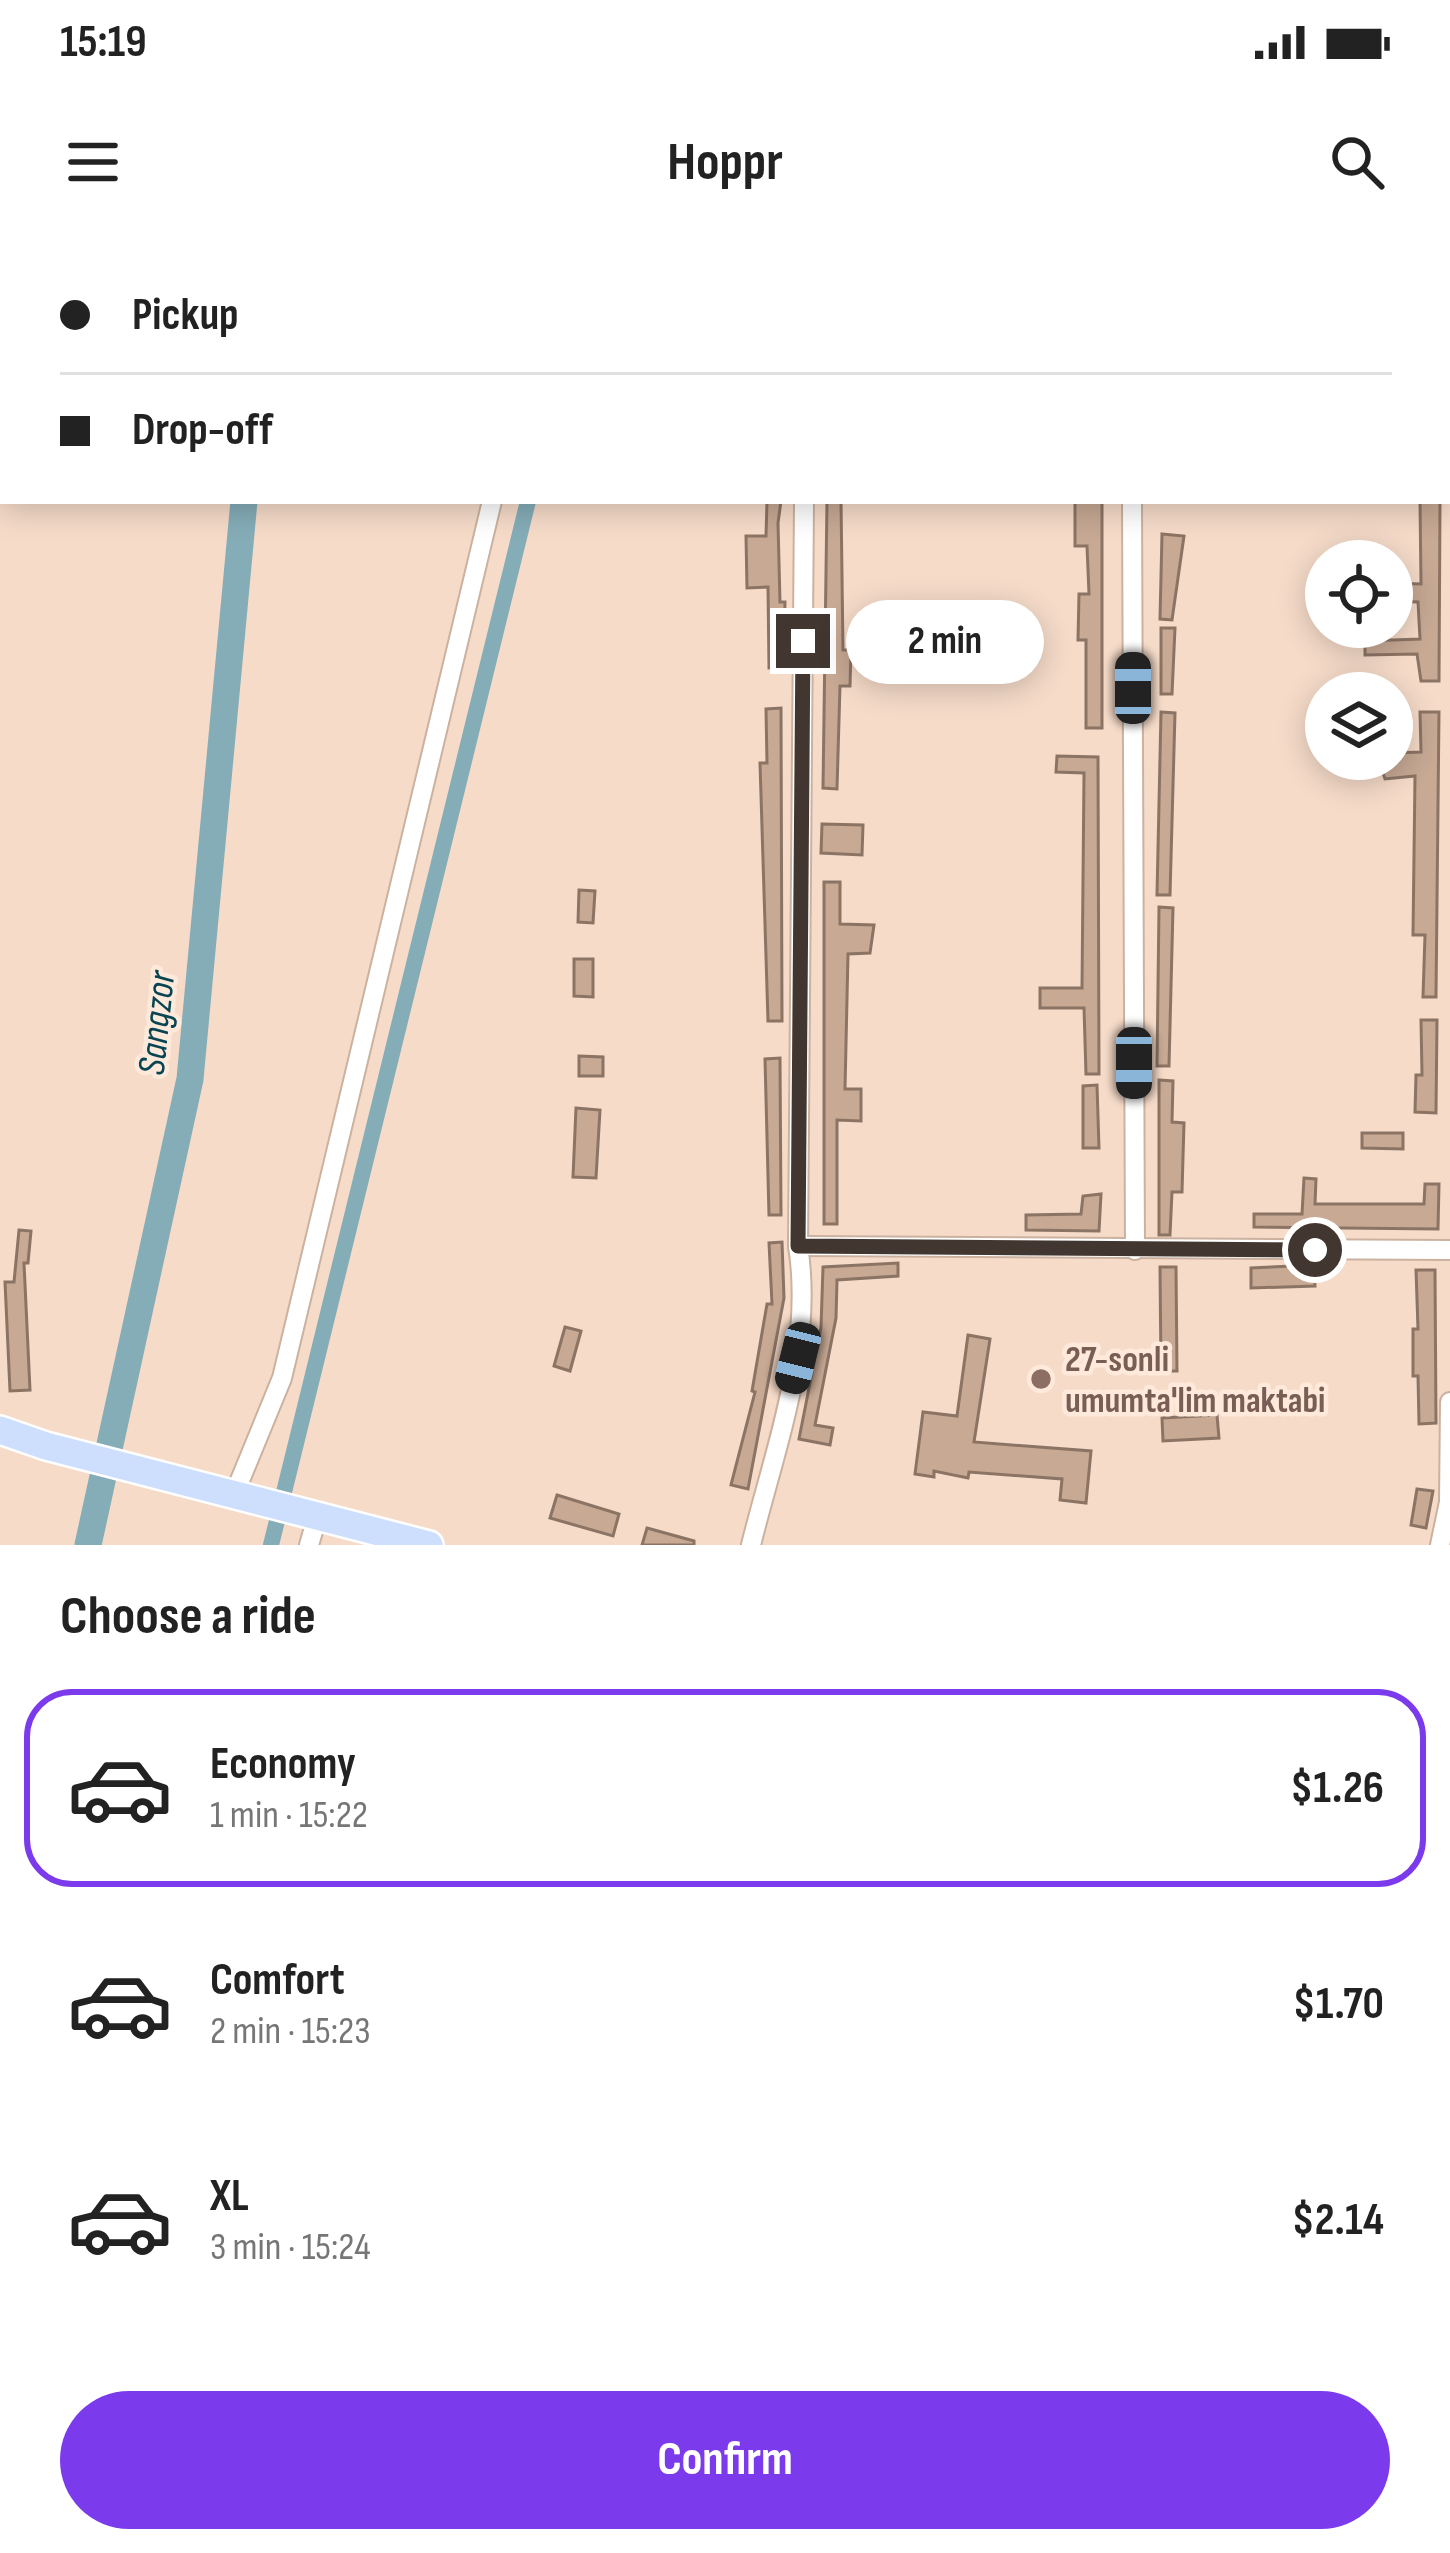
<!DOCTYPE html>
<html lang="en">
<head>
<meta charset="utf-8">
<style>
  :root { --surface:#fff; --page:#f6f6f6; --text:#222; --muted:#767676; --line:#e0e0e0; --accent:#7c3aed }
  body { margin:0; font-family:"Sofia Sans Condensed",sans-serif; background:var(--page); color:var(--text); height:100vh; display:flex; flex-direction:column; font-size:45px; white-space:nowrap }
  * { box-sizing:border-box; margin:0 }
  p { font-size:39px; color:var(--muted) }
  .icon { flex:none; width:66px; height:66px; fill:none; stroke:currentColor; stroke-width:2; stroke-linecap:round; stroke-linejoin:round }
  .map { position:relative; height:1305px; overflow:hidden }
  .sheet { display:flex; flex-direction:column; background:var(--surface); flex:1 }
  .sheet>* { flex:none }
  .hud { position:absolute; left:0px; top:0px; width:1452px; height:264px; box-shadow:0 6px 30px #0003; display:grid; align-content:center; height:264px; padding:0 60px; background:var(--surface) }
  .tools { position:absolute; left:1305px; top:300px; display:grid; gap:24px }
  .tools a { display:grid; place-items:center; width:108px; height:108px; border-radius:50%; background:var(--surface); box-shadow:0 6px 30px #0003; font-size:60px }
  .end { position:absolute; width:54px; height:54px; margin:-27px; border:15px solid #423730; background:#fff; box-shadow:0 0 0 6px #fff }
  .from { border-radius:50% }
  .bubble { position:absolute; height:84px; border-radius:42px; background:var(--surface); box-shadow:0 6px 30px #0003; font-size:39px; font-weight:700; line-height:84px; text-align:center }
  .car { position:absolute; width:36px; height:72px; margin:-36px -18px; border-radius:15px; box-shadow:0 0 9px 3px #0007; background:linear-gradient(#222 24%,#8ab4d8 0 40%,#222 0 76%,#8ab4d8 0 86%,#222 0) }
  .hud b { display:flex; align-items:center; gap:42px; height:114px; font-size:45px }
  .hud b+b { border-top:3px solid var(--line) }
  .hud i { width:30px; height:30px; background:var(--text) }
  ul { padding:0; list-style:none }
  li { display:flex; align-items:center; gap:36px; height:198px; margin:0 24px 18px; padding:0 36px; border:6px solid transparent; border-radius:48px }
  li div { flex:1 }
  li b { display:block; font-size:45px }
  li em { font-style:normal; font-weight:700 }
  li.on { border-color:var(--accent) }
  li>.icon { width:108px; height:108px; stroke-width:1.5 }
  h2 { padding:0 60px; font-size:54px; line-height:144px }
  .primary-button { display:flex; gap:24px; margin-top:auto; padding:24px 60px }
  .primary-button a { flex:1; height:138px; border-radius:72px; background:var(--accent); color:#fff; font-size:48px; font-weight:700; line-height:138px; text-align:center }
  .status { display:flex; justify-content:space-between; align-items:center; height:84px; padding:0 60px; background:var(--surface); direction:ltr }
  .status svg { height:33px; fill:currentColor }
  header { display:flex; justify-content:space-between; align-items:center; height:156px; padding:0 60px; background:var(--surface); font-size:54px; font-weight:700 }
  .map>svg:first-child { display:block }
  .lines { fill:none; stroke-linecap:round; stroke-linejoin:round }
  .canal { stroke:#85adb8; stroke-width:16 }
  .river { stroke:#85adb8; stroke-width:27 }
  .building { fill:#c7a994; stroke:#8c7464; stroke-width:3 }
  .street-casing { stroke:#cbb2a0; stroke-width:22 }
  .primary-casing { stroke:#fff; stroke-width:32 }
  .street { stroke:#fff; stroke-width:18 }
  .primary { stroke:#cddffd; stroke-width:27 }
  .route { stroke:#423730; stroke-width:15 }
  .education-dot { fill:#8d6e63; stroke:#ffe9db; stroke-width:4.5 }
  .labels { text-anchor:middle; stroke-width:9; stroke-linejoin:round; paint-order:stroke }
  .education-label { font-size:36px; font-weight:bold; fill:#785e54; stroke:#ffe9db; text-anchor:start }
  .water-label { font-size:39px; font-style:italic; fill:#074552; stroke:#ffe9db }
</style>
</head>
<body>
<div class="status"><b>15:19</b><svg viewBox="0 0 49 12"><path d="M0 12V9h3v3zM5 12V6h3v6zM10 12V3h3v9zM15 12V0h3v12zM26 1h20v11H26zM47 4h2v5h-2z"/></svg></div>
<header><svg class="icon" aria-label="menu" viewBox="0 0 24 24"><path d="M4 6h16M4 12h16M4 18h16"/></svg>Hoppr<svg class="icon" aria-label="search" viewBox="0 0 24 24"><circle cx="10" cy="10" r="6"/><path d="M15 15l6 6"/></svg></header>
<div class="map">
<svg width="1450" height="1305" viewBox="0 0 1450 1305">
  <rect width="100%" height="100%" fill="#f6dbc9"/>
  <g class="lines">
    <g class="canal">
      <path d="M589,3L590,0"/>
      <path d="M271,1305L528,261"/>
    </g>
    <g class="river">
      <path d="M268,3V0"/>
      <path d="M88,1305L190,839L244,261"/>
    </g>
  </g>
  <g class="building">
    <path d="M767,261H781L778,283L780,362H785L784,427L769,428L768,347L747,348L746,296H766Z"/>
    <path d="M827,261H841L843,410H851L850,446H840L837,549L823,548Z"/>
    <path d="M1075,261H1102V488H1086V400H1078L1079,354H1089L1087,306H1075Z"/>
    <path d="M1420,261H1440L1439,441H1421L1417,414L1365,415V401L1420,399L1418,362L1392,361V343L1421,344Z"/>
    <path d="M1162,294L1184,296L1172,380L1160,379Z"/>
    <path d="M1161,388H1175L1172,454H1161Z"/>
    <path d="M781,468L782,781H768L760,523H767L766,469Z"/>
    <path d="M1161,472L1175,473L1170,655H1157Z"/>
    <path d="M1420,472H1439L1436,757H1423L1425,695H1413L1415,536L1385,539L1383,533H1364V519H1392V513L1421,512Z"/>
    <path d="M1057,516L1098,517L1099,834H1086L1084,768H1040V748H1082L1084,533L1056,532Z"/>
    <path d="M822,584L863,585L862,615L821,613Z"/>
    <path d="M824,642H840V684L874,685L870,713L848,714L845,849H861V881L837,880V984H824Z"/>
    <path d="M579,650L595,651L593,683L578,682Z"/>
    <path d="M1159,667L1173,668L1169,826H1157Z"/>
    <path d="M574,719H593V757L574,756Z"/>
    <path d="M1421,780H1437L1436,873L1415,872L1416,835H1422Z"/>
    <path d="M579,816L603,817V836H579Z"/>
    <path d="M780,818L781,975H769L765,819Z"/>
    <path d="M1159,840L1173,841L1172,882L1184,883L1182,952H1172L1170,995H1159Z"/>
    <path d="M1097,845L1099,908H1083V846Z"/>
    <path d="M576,868L600,870L596,938L573,937Z"/>
    <path d="M1362,893H1403V909L1362,908Z"/>
    <path d="M1304,938L1316,939L1315,964H1424L1425,944H1439L1438,989L1254,987V974H1302Z"/>
    <path d="M1101,954L1099,991L1026,990V975L1081,974L1083,956Z"/>
    <path d="M19,990L31,991L28,1023H24L30,1150L10,1151L5,1042H14Z"/>
    <path d="M782,1002L784,1058L748,1249L731,1245L755,1152L752,1151L767,1064H772L769,1003Z"/>
    <path d="M898,1023V1036L837,1040L836,1078L815,1185L833,1188L830,1205L799,1199L821,1087L823,1027Z"/>
    <path d="M1314,1025L1315,1046L1251,1048V1028Z"/>
    <path d="M1160,1027H1176L1177,1131H1161Z"/>
    <path d="M1416,1030H1435L1436,1183L1419,1184L1418,1136H1413V1089H1418Z"/>
    <path d="M565,1087L581,1091L570,1131L554,1126Z"/>
    <path d="M968,1095L990,1099L974,1202L1091,1211L1086,1263L1060,1260L1062,1239L969,1232L968,1238L934,1231V1237L915,1234L923,1172L957,1176Z"/>
    <path d="M1217,1175L1219,1198L1163,1201L1162,1178Z"/>
    <path d="M1417,1249L1433,1251L1426,1288L1411,1285Z"/>
    <path d="M557,1255L619,1274L613,1296L550,1278Z"/>
    <path d="M647,1288L694,1301V1305H642Z"/>
  </g>
  <g class="lines">
    <g class="street-casing">
      <g id="street">
        <path d="M802,0V3"/>
        <path d="M1129,0V3"/>
        <path d="M553,3L554,0"/>
        <path d="M1449,213H1450"/>
        <path d="M1132,261L1135,1010"/>
        <path d="M798,1006L1450,1010"/>
        <path d="M234,1255L282,1138L492,261"/>
        <path d="M309,1305L318,1274"/>
        <path d="M751,1305C775,1208 814,1107 798,1006L804,261"/>
        <path d="M1440,1305L1449,1262L1450,1162"/>
      </g>
    </g>
    <g class="primary-casing">
      <path id="primary" d="M0,1190L46,1206L429,1305"/>
    </g>
    <use href="#street" class="street"/>
    <use href="#primary" class="primary"/>
  </g>
  <g class="lines">
    <path class="route" d="M803,401L798,1006L1315,1010"/>
  </g>
  <circle class="education-dot" cx="1041" cy="1139" r="12"/>
  <g class="labels">
    <g class="education-label">
      <text x="1065" y="1131">27-sonli<tspan x="1065" dy="41">umumta'lim maktabi</tspan></text>
    </g>
    <g class="water-label">
      <text transform="translate(155 783) rotate(-84)" y="14">Sangzor</text>
    </g>
  </g>
</svg>
<div class="tools">
<a><svg class="icon" aria-label="locate" viewBox="0 0 24 24"><circle cx="12" cy="12" r="6"/><path d="M12 2v4M12 18v4M2 12h4M18 12h4"/></svg></a>
<a><svg class="icon" aria-label="layers" viewBox="0 0 24 24"><path d="M12 4l9 5-9 5-9-5zM3 14l9 5 9-5"/></svg></a>
</div>
<i class="end from" style="left:1315px;top:1010px"></i>
<i class="end" style="left:803px;top:401px"></i>
<div class="bubble" style="left:846px;top:360px;width:198px">2 min</div>
<i class="car" style="left:1133px;top:448px;rotate:0deg"></i>
<i class="car" style="left:1134px;top:823px;rotate:180deg"></i>
<i class="car" style="left:798px;top:1118px;rotate:194deg"></i>
<div class="hud">
<b><i class="from"></i>Pickup</b>
<b><i></i>Drop-off</b>
</div>
</div>
<section class="sheet">
<h2>Choose a ride</h2>
<ul>
<li class="on"><svg class="icon" aria-label="car" viewBox="0 0 24 24"><path d="M5 17H2v-5l4-1 3-4h7l3 4 3 1v5h-3M9 17h6M6 11h13"/><circle cx="7" cy="17" r="2"/><circle cx="17" cy="17" r="2"/></svg><div><b>Economy</b><p>1 min · 15:22</p></div><em>$1.26</em></li>
<li><svg class="icon" aria-label="car" viewBox="0 0 24 24"><path d="M5 17H2v-5l4-1 3-4h7l3 4 3 1v5h-3M9 17h6M6 11h13"/><circle cx="7" cy="17" r="2"/><circle cx="17" cy="17" r="2"/></svg><div><b>Comfort</b><p>2 min · 15:23</p></div><em>$1.70</em></li>
<li><svg class="icon" aria-label="car" viewBox="0 0 24 24"><path d="M5 17H2v-5l4-1 3-4h7l3 4 3 1v5h-3M9 17h6M6 11h13"/><circle cx="7" cy="17" r="2"/><circle cx="17" cy="17" r="2"/></svg><div><b>XL</b><p>3 min · 15:24</p></div><em>$2.14</em></li>
</ul>
<div class="primary-button"><a>Confirm</a></div>
</section>
</body>
</html>
